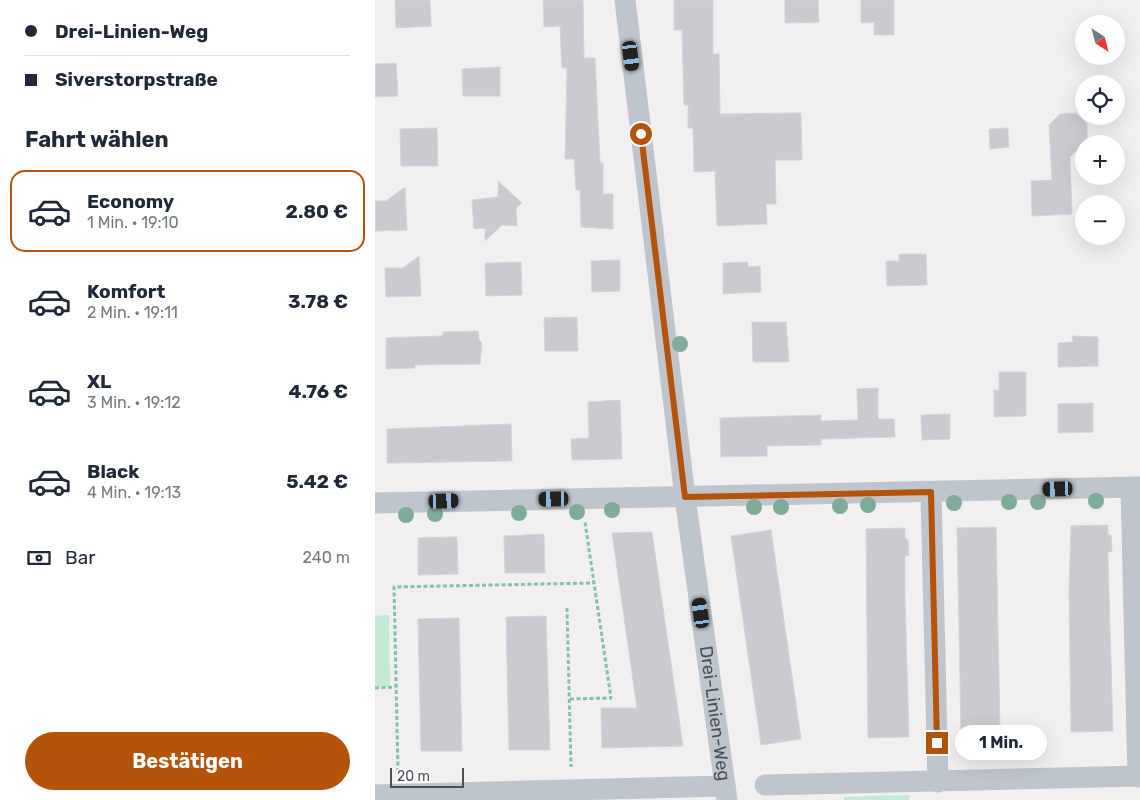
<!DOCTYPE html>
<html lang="de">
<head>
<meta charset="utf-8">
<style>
  :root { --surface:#fff; --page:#f2f2f3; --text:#1f2937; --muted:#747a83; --line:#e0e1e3; --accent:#b45309 }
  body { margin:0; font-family:Rubik,sans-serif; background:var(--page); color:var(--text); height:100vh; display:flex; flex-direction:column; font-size:19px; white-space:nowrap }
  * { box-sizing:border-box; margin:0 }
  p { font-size:16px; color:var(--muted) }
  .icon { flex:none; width:28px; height:28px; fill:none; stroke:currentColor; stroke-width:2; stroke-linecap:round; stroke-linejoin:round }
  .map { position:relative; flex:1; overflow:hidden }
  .panel { display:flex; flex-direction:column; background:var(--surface); width:375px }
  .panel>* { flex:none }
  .top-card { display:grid; align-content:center; height:110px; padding:0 25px; background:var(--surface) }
  .needle { width:32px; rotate:144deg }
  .tools { position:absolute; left:700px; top:15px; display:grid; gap:10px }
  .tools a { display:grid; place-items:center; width:50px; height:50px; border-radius:50%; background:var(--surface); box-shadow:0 5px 20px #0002; font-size:25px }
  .scale { position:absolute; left:15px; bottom:12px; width:74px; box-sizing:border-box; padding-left:5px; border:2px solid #49505a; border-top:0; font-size:14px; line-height:18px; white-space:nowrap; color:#49505a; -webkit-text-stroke:4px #fff; paint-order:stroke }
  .end { position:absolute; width:22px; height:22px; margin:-11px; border:6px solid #b45309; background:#fff; box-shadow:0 0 0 2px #fff }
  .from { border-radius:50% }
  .bubble { position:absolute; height:35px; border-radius:18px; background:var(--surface); box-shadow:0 5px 20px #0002; font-size:16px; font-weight:700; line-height:35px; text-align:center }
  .car { position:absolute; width:15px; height:30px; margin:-15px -8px; border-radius:6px; box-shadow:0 0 4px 1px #0007; background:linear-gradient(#222 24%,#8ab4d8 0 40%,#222 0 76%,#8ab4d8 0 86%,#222 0) }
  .top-card b { display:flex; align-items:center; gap:18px; height:48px; font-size:19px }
  .top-card b+b { border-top:1px solid var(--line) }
  .top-card i { width:12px; height:12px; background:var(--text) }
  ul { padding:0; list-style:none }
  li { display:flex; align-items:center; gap:15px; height:82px; margin:0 10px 8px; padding:0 15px; border:2px solid transparent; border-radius:15px }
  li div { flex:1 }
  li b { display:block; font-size:19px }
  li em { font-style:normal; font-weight:700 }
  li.selected { border-color:var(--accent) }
  li>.icon { width:45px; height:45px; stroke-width:1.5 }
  h2 { padding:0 25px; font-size:22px; line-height:60px }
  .pay { display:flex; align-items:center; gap:12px; height:55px; padding:0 25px; font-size:19px }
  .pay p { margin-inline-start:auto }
  .action { display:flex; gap:10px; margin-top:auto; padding:10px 25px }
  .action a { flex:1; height:58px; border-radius:30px; background:var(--accent); color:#fff; font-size:20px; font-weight:700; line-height:58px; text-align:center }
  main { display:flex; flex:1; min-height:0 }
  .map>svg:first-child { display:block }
  .green { fill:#c2ead5 }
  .building { fill:#c9cbd1; stroke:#d4d5da }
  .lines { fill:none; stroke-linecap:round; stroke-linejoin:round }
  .path { stroke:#7ec5a8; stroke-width:3; stroke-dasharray:4 2.5; stroke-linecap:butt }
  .minor { stroke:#bfc5cc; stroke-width:21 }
  .tree { fill:#7fab99 }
  .route { stroke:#b45309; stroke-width:6 }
  .labels { text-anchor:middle; stroke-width:5; stroke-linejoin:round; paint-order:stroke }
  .street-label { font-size:18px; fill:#49505a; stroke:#fff }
</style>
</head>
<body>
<main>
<section class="panel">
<div class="top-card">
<b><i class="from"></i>Drei-Linien-Weg</b>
<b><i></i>Siverstorpstraße</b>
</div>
<h2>Fahrt wählen</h2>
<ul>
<li class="selected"><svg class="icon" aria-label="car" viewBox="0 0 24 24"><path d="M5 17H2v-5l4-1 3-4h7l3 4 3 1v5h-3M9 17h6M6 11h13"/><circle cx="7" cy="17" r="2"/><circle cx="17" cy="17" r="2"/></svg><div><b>Economy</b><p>1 Min. · 19:10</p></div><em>2.80 €</em></li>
<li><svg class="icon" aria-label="car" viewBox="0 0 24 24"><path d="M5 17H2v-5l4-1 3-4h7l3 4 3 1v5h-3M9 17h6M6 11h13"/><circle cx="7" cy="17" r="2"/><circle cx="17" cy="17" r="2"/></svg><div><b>Komfort</b><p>2 Min. · 19:11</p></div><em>3.78 €</em></li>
<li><svg class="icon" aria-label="car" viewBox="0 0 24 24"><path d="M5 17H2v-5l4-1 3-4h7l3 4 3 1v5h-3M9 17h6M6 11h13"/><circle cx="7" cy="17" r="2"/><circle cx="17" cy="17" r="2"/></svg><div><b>XL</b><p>3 Min. · 19:12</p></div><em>4.76 €</em></li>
<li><svg class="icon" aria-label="car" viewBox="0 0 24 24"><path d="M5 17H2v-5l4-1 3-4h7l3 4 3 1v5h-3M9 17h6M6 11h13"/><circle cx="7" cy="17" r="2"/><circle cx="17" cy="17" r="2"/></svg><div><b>Black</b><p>4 Min. · 19:13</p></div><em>5.42 €</em></li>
</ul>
<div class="pay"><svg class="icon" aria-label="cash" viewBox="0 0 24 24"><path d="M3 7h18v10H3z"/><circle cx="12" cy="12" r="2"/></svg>Bar<p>240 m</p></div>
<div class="action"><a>Bestätigen</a></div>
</section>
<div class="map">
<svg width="765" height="800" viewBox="0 0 765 800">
  <rect width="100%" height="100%" fill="#f1efef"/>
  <g class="green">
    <path d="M14,615L15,687H0V616Z"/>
    <path d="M534,795V800H469V797Z"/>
  </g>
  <g class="building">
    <path d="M20,0H55L56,26L21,28Z"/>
    <path d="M168,0H208L209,58H220L225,163H228V194H238V229L206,227L205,190H201L199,159H190L192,68H187L185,26L169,27Z"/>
    <path d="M299,0H338V54H344L345,114L426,113L427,160H400L401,204H391L392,224L342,226L340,171L319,172L318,128H313V105H309L307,30H299Z"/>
    <path d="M410,0H443L444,22L410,23Z"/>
    <path d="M486,0H519V35H499V22L486,23Z"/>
    <path d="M21,63L23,96L0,97V64Z"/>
    <path d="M125,67V96H88L87,69Z"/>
    <path d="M701,113L712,124V140L695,157L697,214L657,216L656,181L677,180L674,125L685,114Z"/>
    <path d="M62,128L63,166H26L25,129Z"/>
    <path d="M633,128L634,147L615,149L614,129Z"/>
    <path d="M123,181L147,203L141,208L142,226L127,225L110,241V228L99,229L97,200L123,197Z"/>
    <path d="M30,187L32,230L0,231V201H11Z"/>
    <path d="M524,254H551L552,285L512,286L511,261H524Z"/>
    <path d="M44,256L46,296L11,297L10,268H28Z"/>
    <path d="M245,260V291L217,292L216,261Z"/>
    <path d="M146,262L147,295L111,296L110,263Z"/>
    <path d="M373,262V267L385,266L386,292L348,294V263Z"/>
    <path d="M202,317L203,351H170L169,318Z"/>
    <path d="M377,322H411L414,362H378Z"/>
    <path d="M103,331L104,340L107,343L105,364L40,365V368L11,369V338L68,336V332Z"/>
    <path d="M697,336L723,337V366L683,367V343L698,342Z"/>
    <path d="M624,372H651V416L619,417V390H624Z"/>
    <path d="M503,388V419H519L520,437L446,439V445L392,446V456L346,457L345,418L446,415V421L483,420L482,389Z"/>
    <path d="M245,400L247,459L197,460L196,439L214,438L213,402Z"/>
    <path d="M718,403V432L683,433V404Z"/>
    <path d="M575,414V439L547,440L546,415Z"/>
    <path d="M136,424L137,461L12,463V429Z"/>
    <path d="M733,525V535H736L737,551L733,552V561L738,731L696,732L694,592L696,526Z"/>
    <path d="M621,527L625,733L586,734L582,528Z"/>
    <path d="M530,528V538L533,540L534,555L530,556V597L534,737L493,738L491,529Z"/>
    <path d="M396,530L426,739L386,745L356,536Z"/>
    <path d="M277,532L308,746L227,748L226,708H262L237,533Z"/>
    <path d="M169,534L170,573H130L129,536Z"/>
    <path d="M82,537L83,574L43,575V538Z"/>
    <path d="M171,616L175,750H134L131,617Z"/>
    <path d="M84,618L87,751H46L43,619Z"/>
  </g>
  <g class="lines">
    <g class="path">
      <path d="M192,608L196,767"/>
      <path d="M0,688L21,687"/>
      <path d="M195,699L236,698L210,522"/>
      <path d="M23,772L19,587L218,583"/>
    </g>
    <g class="minor">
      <path id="s1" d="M250,0L310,497L352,800"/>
      <path d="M756,487L763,777"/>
      <path d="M556,493L563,782"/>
      <path d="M0,503L765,487"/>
      <path d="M390,785L765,776"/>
      <path d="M0,795L350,786"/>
    </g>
  </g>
  <g class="tree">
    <circle cx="305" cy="344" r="8"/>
    <circle cx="721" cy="501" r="8"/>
    <circle cx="634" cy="502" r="8"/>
    <circle cx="663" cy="502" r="8"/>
    <circle cx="579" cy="503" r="8"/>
    <circle cx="493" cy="505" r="8"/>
    <circle cx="465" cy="506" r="8"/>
    <circle cx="379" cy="507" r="8"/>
    <circle cx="406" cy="507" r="8"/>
    <circle cx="237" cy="510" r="8"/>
    <circle cx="202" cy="512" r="8"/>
    <circle cx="144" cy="513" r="8"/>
    <circle cx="60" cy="514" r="8"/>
    <circle cx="31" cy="515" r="8"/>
  </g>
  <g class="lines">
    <path class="route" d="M266,134L310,497L556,492L562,743"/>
  </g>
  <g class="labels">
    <g class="street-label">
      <text dy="6" stroke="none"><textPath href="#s1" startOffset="719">Drei-Linien-Weg</textPath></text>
    </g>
  </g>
</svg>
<div class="tools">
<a><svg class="needle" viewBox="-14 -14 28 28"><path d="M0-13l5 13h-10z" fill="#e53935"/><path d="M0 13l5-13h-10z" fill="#747a83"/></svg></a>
<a><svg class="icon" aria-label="locate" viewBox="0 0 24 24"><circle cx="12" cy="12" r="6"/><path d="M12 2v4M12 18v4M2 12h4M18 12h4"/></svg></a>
<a>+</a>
<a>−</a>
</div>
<div class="scale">20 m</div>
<i class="end from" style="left:266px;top:134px"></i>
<i class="end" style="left:562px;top:743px"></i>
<div class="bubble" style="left:580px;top:725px;width:92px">1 Min.</div>
<i class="car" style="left:256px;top:56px;rotate:173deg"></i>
<i class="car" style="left:683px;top:489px;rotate:268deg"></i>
<i class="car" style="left:179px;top:499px;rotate:269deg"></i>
<i class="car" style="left:69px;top:501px;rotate:88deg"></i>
<i class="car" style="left:326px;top:613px;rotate:352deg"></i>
</div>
</main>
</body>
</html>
